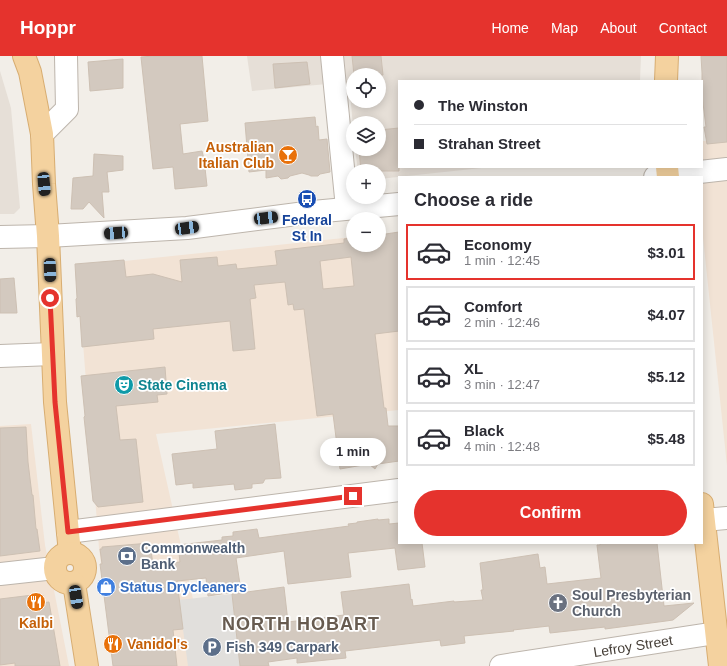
<!DOCTYPE html>
<html lang="en">
<head>
<meta charset="utf-8">
<style>
  :root { --surface:#fff; --page:#f7f7f7; --text:#2b2b33; --muted:#7c7c81; --line:#e1e1e2; --accent:#e5332d }
  body { margin:0; font-family:Helvetica,sans-serif; background:var(--page); color:var(--text); height:100vh; display:flex; flex-direction:column; font-size:15px; white-space:nowrap }
  * { box-sizing:border-box; margin:0 }
  p { font-size:13px; color:var(--muted) }
  .icon { flex:none; width:22px; height:22px; fill:none; stroke:currentColor; stroke-width:2; stroke-linecap:round; stroke-linejoin:round }
  .map { position:relative; flex:1; overflow:hidden }
  .panel { position:absolute; left:398px; top:120px; width:305px; height:368px; display:flex; flex-direction:column; background:var(--surface); border-radius:0px; box-shadow:0 2px 10px #0003 }
  .panel>* { flex:none }
  .banner { position:absolute; left:398px; top:24px; width:305px; height:88px; border-radius:0px; box-shadow:0 2px 10px #0003; display:grid; align-content:center; height:88px; padding:0 16px; background:var(--surface) }
  .controls { position:absolute; left:346px; top:12px; display:grid; gap:8px }
  .controls a { display:grid; place-items:center; width:40px; height:40px; border-radius:50%; background:var(--surface); box-shadow:0 2px 10px #0003; font-size:20px }
  .end { position:absolute; width:18px; height:18px; margin:-9px; border:5px solid #e5332d; background:#fff; box-shadow:0 0 0 2px #fff }
  .from { border-radius:50% }
  .bubble { position:absolute; height:28px; border-radius:14px; background:var(--surface); box-shadow:0 2px 10px #0003; font-size:13px; font-weight:700; line-height:28px; text-align:center }
  .car { position:absolute; width:12px; height:24px; margin:-12px -6px; border-radius:5px; box-shadow:0 0 3px 1px #0007; background:linear-gradient(#222 24%,#8ab4d8 0 40%,#222 0 76%,#8ab4d8 0 86%,#222 0) }
  .banner b { display:flex; align-items:center; gap:14px; height:38px; font-size:15px }
  .banner b+b { border-top:1px solid var(--line) }
  .banner i { width:10px; height:10px; background:var(--text) }
  ul { padding:0; list-style:none }
  li { display:flex; align-items:center; gap:12px; height:56px; margin:0 8px 6px; padding:0 8px; border:2px solid var(--line); border-radius:0px }
  li div { flex:1 }
  li b { display:block; font-size:15px }
  li em { font-style:normal; font-weight:700 }
  li.active { border-color:var(--accent) }
  li>.icon { width:36px; height:36px; stroke-width:1.5 }
  h2 { padding:0 16px; font-size:18px; line-height:48px }
  .primary-button { display:flex; gap:8px; margin-top:auto; padding:8px 16px }
  .primary-button a { flex:1; height:46px; border-radius:24px; background:var(--accent); color:#fff; font-size:16px; font-weight:700; line-height:46px; text-align:center }
  header { display:flex; align-items:center; gap:24px; box-sizing:border-box; height:56px; padding:0 20px; background:var(--accent); color:#fff }
  header strong { font-size:19px }
  nav { display:flex; gap:22px; margin-inline-start:auto; font-size:14px }
  .map>svg:first-child { display:block }
  .residential { fill:#e6dfd7; fill-rule:evenodd }
  .commercial { fill:#f2e3d5 }
  .parking { fill:#e1dfdc }
  .building { fill:#d3c9bf; stroke:#cdc0b3; fill-rule:evenodd }
  .lines { fill:none; stroke-linecap:round; stroke-linejoin:round }
  .minor-casing { stroke:#bdb5ac; stroke-width:24 }
  .major-casing { stroke:#d8ad71; stroke-width:24 }
  .minor { stroke:#fff; stroke-width:22 }
  .major { stroke:#f4d29f; stroke-width:22 }
  .route { stroke:#e5332d; stroke-width:5 }
  .labels { text-anchor:middle; stroke-width:3.5; stroke-linejoin:round; paint-order:stroke }
  .food-label { font-size:14px; font-weight:bold; fill:#c56008; stroke:#fff; text-anchor:end }
  .transit-label { font-size:14px; font-weight:bold; fill:#164399; stroke:#fff }
  .culture-label { font-size:14px; font-weight:bold; fill:#0d838f; stroke:#fff; text-anchor:start }
  .service-label { font-size:14px; font-weight:bold; fill:#4e5e75; stroke:#fff; text-anchor:start }
  .shop-label { font-size:14px; font-weight:bold; fill:#366cbe; stroke:#fff; text-anchor:start }
  .worship-label { font-size:14px; font-weight:bold; fill:#5b616d; stroke:#fff; text-anchor:start }
  .street-label { font-size:14px; fill:#453e37; stroke:#fff }
  .district-label { font-size:18px; font-weight:bold; letter-spacing:1px; fill:#675b50; stroke:#fff }
</style>
</head>
<body>
<header>
<strong>Hoppr</strong>
<nav><a>Home</a><a>Map</a><a>About</a><a>Contact</a></nav>
</header>
<div class="map">
<svg width="727" height="610" viewBox="0 0 727 610">
  <rect width="100%" height="100%" fill="#f2eee8"/>
  <g class="residential">
    <path d="M247,0H641L640,25H399V111H491L379,123V115H358L355,93H379V67H353V70L349,26L252,35ZM353,19H379V45H353Z"/>
    <path d="M0,15L11,52L20,152L14,158H0Z"/>
  </g>
  <g class="commercial">
    <path d="M727,84V410L702,172V85Z"/>
    <path d="M399,177V354L156,378L208,610H114L99,492L77,210L353,181V189H379V179Z"/>
    <path d="M31,368L45,489L69,610H0V370Z"/>
  </g>
  <path class="parking" d="M232,538L240,610H188L179,544Z"/>
  <g class="building">
    <path d="M154,0H202L208,65L180,68L183,98L202,95L204,103L207,130L175,133L173,111L153,113L141,1Z"/>
    <path d="M352,0H381L383,19H354Z"/>
    <path d="M701,0H727V86L707,88L704,71H706L702,39V17Z"/>
    <path d="M123,3V32L90,35L88,6Z"/>
    <path d="M307,6L310,28L275,32L273,8Z"/>
    <path d="M315,61L316,71L318,70L319,84L327,83L330,116L320,118L318,120H311L309,119L302,117L290,120L288,122L281,123L278,120L266,122V114L249,116L245,67Z"/>
    <path d="M399,72V115H361L359,93H379V74Z"/>
    <path d="M94,98L123,100V114L107,116L109,136H102L104,162L89,146L83,153H71L73,122L93,120Z"/>
    <path d="M399,176V275L375,278L384,352H386L388,370H399V405L378,408L375,413L369,408L340,413L333,358L317,360L304,253L294,254L293,248L288,249L285,226L254,229L256,242L250,243L255,293L233,295L230,265L153,273L154,283L82,291L80,260L77,261L76,243L77,242L75,208L124,204L126,221L153,218L182,226L180,204L217,201L218,210L236,208L237,213L277,209L275,195L344,187V183L353,182V189H379V179ZM351,201L354,230L323,233L320,205Z"/>
    <path d="M14,222L17,257H0V223Z"/>
    <path d="M165,311L167,338L157,339L158,346L116,350L120,384L136,383L143,446L98,451L93,445L84,361L85,360L81,320Z"/>
    <path d="M275,368L281,422L265,423L263,427L252,428V432L235,434L234,428L193,432V427L176,429L172,398L217,393L215,375Z"/>
    <path d="M26,371L28,406L32,439H33L36,473H37L40,495L0,500V372Z"/>
    <path d="M378,463V464L389,463V468L399,467V487H422L425,511L398,514L395,492L348,497L351,521L288,528L284,495L236,502L241,535L208,540L206,522L177,525L183,573L173,574L177,610H113L100,508H102L100,493H102V491L150,487L153,509L180,506L178,489L222,484V481L233,480V476L257,473L259,482L349,470L348,468L357,467V466Z"/>
    <path d="M600,487H657L664,550L694,547L673,564L666,565L605,573V571L550,577L549,570L513,574L514,575L464,580L465,587L441,590L440,584L345,595L346,602L297,607V602L268,606L269,610H240L232,538L284,531L288,566L344,559L341,536L409,528L411,544L412,543L413,550L454,545V546L483,544L481,534H483L480,507L538,498L540,512L545,511L547,528L601,522L597,489H600Z"/>
    <path d="M41,538V547L49,546L60,610H15V607L0,609V543Z"/>
  </g>
  <g class="lines">
    <g class="minor-casing">
      <g id="minor">
        <path d="M332,0L347,152"/>
        <path d="M42,78L67,53L66,0"/>
        <path d="M655,121L727,113"/>
        <path d="M0,181L48,180L187,172L313,156L399,148"/>
        <path d="M0,300L53,298"/>
        <path d="M704,464L727,462"/>
        <path d="M68,476L399,434"/>
        <path d="M0,518L55,512"/>
        <path d="M501,610L716,577"/>
      </g>
    </g>
    <g class="major-casing">
      <g id="major">
        <path d="M24,0L30,16L42,78L44,128L48,180L55,346L70,497"/>
        <path d="M666,25L667,0"/>
        <path d="M667,111L668,121"/>
        <path d="M702,448L720,610"/>
        <circle cx="70" cy="512" r="15"/>
        <path d="M74,527L87,610"/>
      </g>
    </g>
    <use href="#minor" class="minor"/>
    <use href="#major" class="major"/>
  </g>
  <g class="lines">
    <path class="route" d="M50,242L55,346L68,476L353,440"/>
  </g>
  <defs>
    <g id="bar-disc" transform="scale(1)"><circle r="9.5" fill="#e8710a" stroke="#fff"/><path d="M-6-5H6L.8 .8V4.5H3.5V6h-7V4.5H-.8V.8Z" fill="#fff"/></g>
    <g id="bus-disc" transform="scale(1)"><circle r="9.5" fill="#1a4fb4" stroke="#fff"/><path d="M-5-6H5V4H4V6H2V4H-2V6H-4V4H-5ZM-3.5-4V0h7V-4ZM-3.5 1.2v1.5H-2V1.2ZM2 1.2v1.5H3.5V1.2Z" fill="#fff"/></g>
    <g id="theatre-disc" transform="scale(1)"><circle r="9.5" fill="#0f9aa8" stroke="#fff"/><path d="M-5-5.5Q0-4 5-5.5V0Q5 5 0 6Q-5 5-5 0ZM-3.3-2.5H-1v1.5H-3.3ZM1-2.5H3.3v1.5H1ZM-2.8 1Q0 5.5 2.8 1Z" fill="#fff"/></g>
    <g id="bank-disc" transform="scale(1)"><circle r="9.5" fill="#5c6f8a" stroke="#fff"/><path d="M-6-4H6V4H-6ZM0-2.3a2.3 2.3 0 1 0 0 4.6a2.3 2.3 0 1 0 0-4.6Z" fill="#fff"/></g>
    <g id="shop-disc" transform="scale(1)"><circle r="9.5" fill="#3f7fe0" stroke="#fff"/><path d="M-5-2.5h2.3a2.7 3.5 0 0 1 5.4 0H5L5.5 6h-11ZM-1.5-2.5h3a1.5 2.3 0 0 0-3 0Z" fill="#fff"/></g>
    <g id="restaurant-disc" transform="scale(1)"><circle r="9.5" fill="#e8710a" stroke="#fff"/><path d="M-5-6h1v4h1v-4h1v4h1v-4h1v5L-1.5 .5V6h-2V.5L-5-1ZM5-6V6H3V1.5H1.5Q1.5-4 5-6Z" fill="#fff"/></g>
    <g id="church-disc" transform="scale(1)"><circle r="9.5" fill="#6b7280" stroke="#fff"/><path d="M-1.2-6h2.4v3.5h3.3v2.4h-3.3V6h-2.4V-.1h-3.3v-2.4h3.3Z" fill="#fff"/></g>
    <g id="parking-disc" transform="scale(1)"><circle r="9.5" fill="#5c6f8a" stroke="#fff"/><path d="M-3.5-5.5H1a3.5 3.5 0 0 1 0 7H-1V5.5H-3.5ZM-1-3.4V-.6H.8a1.4 1.4 0 0 0 0-2.8Z" fill="#fff"/></g>
  </defs>
  <g fill-rule="evenodd">
    <use href="#bar-disc" x="288" y="99"/>
    <use href="#bus-disc" x="307" y="143"/>
    <use href="#theatre-disc" x="124" y="329"/>
    <use href="#bank-disc" x="127" y="500"/>
    <use href="#shop-disc" x="106" y="531"/>
    <use href="#restaurant-disc" x="36" y="546"/>
    <use href="#church-disc" x="558" y="547"/>
    <use href="#restaurant-disc" x="113" y="588"/>
    <use href="#parking-disc" x="212" y="591"/>
  </g>
  <g class="labels">
    <g class="food-label">
      <text x="274" y="96">Australian<tspan x="274" dy="16">Italian Club</tspan></text>
      <text x="36" y="572" text-anchor="middle">Kalbi</text>
      <text x="127" y="593" text-anchor="start">Vanidol's</text>
    </g>
    <g class="transit-label">
      <text x="307" y="169">Federal<tspan x="307" dy="16">St In</tspan></text>
    </g>
    <g class="culture-label">
      <text x="138" y="334">State Cinema</text>
    </g>
    <g class="service-label">
      <text x="141" y="497">Commonwealth<tspan x="141" dy="16">Bank</tspan></text>
      <text x="226" y="596">Fish 349 Carpark</text>
    </g>
    <g class="shop-label">
      <text x="120" y="536">Status Drycleaners</text>
    </g>
    <g class="worship-label">
      <text x="572" y="544">Soul Presbyterian<tspan x="572" dy="16">Church</tspan></text>
    </g>
    <g class="street-label">
      <text transform="translate(633 590) rotate(-9)" y="5">Lefroy Street</text>
    </g>
    <g class="district-label">
      <text x="301" y="574">NORTH HOBART</text>
    </g>
  </g>
</svg>
<div class="controls">
<a><svg class="icon" aria-label="locate" viewBox="0 0 24 24"><circle cx="12" cy="12" r="6"/><path d="M12 2v4M12 18v4M2 12h4M18 12h4"/></svg></a>
<a><svg class="icon" aria-label="layers" viewBox="0 0 24 24"><path d="M12 4l9 5-9 5-9-5zM3 14l9 5 9-5"/></svg></a>
<a>+</a>
<a>−</a>
</div>
<i class="end from" style="left:50px;top:242px"></i>
<i class="end" style="left:353px;top:440px"></i>
<div class="bubble" style="left:320px;top:382px;width:66px">1 min</div>
<i class="car" style="left:44px;top:128px;rotate:175deg"></i>
<i class="car" style="left:266px;top:162px;rotate:83deg"></i>
<i class="car" style="left:187px;top:172px;rotate:82deg"></i>
<i class="car" style="left:116px;top:177px;rotate:266deg"></i>
<i class="car" style="left:50px;top:214px;rotate:178deg"></i>
<i class="car" style="left:76px;top:541px;rotate:171deg"></i>
<div class="banner">
<b><i class="from"></i>The Winston</b>
<b><i></i>Strahan Street</b>
</div>
<section class="panel">
<h2>Choose a ride</h2>
<ul>
<li class="active"><svg class="icon" aria-label="car" viewBox="0 0 24 24"><path d="M5 17H2v-5l4-1 3-4h7l3 4 3 1v5h-3M9 17h6M6 11h13"/><circle cx="7" cy="17" r="2"/><circle cx="17" cy="17" r="2"/></svg><div><b>Economy</b><p>1 min · 12:45</p></div><em>$3.01</em></li>
<li><svg class="icon" aria-label="car" viewBox="0 0 24 24"><path d="M5 17H2v-5l4-1 3-4h7l3 4 3 1v5h-3M9 17h6M6 11h13"/><circle cx="7" cy="17" r="2"/><circle cx="17" cy="17" r="2"/></svg><div><b>Comfort</b><p>2 min · 12:46</p></div><em>$4.07</em></li>
<li><svg class="icon" aria-label="car" viewBox="0 0 24 24"><path d="M5 17H2v-5l4-1 3-4h7l3 4 3 1v5h-3M9 17h6M6 11h13"/><circle cx="7" cy="17" r="2"/><circle cx="17" cy="17" r="2"/></svg><div><b>XL</b><p>3 min · 12:47</p></div><em>$5.12</em></li>
<li><svg class="icon" aria-label="car" viewBox="0 0 24 24"><path d="M5 17H2v-5l4-1 3-4h7l3 4 3 1v5h-3M9 17h6M6 11h13"/><circle cx="7" cy="17" r="2"/><circle cx="17" cy="17" r="2"/></svg><div><b>Black</b><p>4 min · 12:48</p></div><em>$5.48</em></li>
</ul>
<div class="primary-button"><a>Confirm</a></div>
</section>
</div>
</body>
</html>
